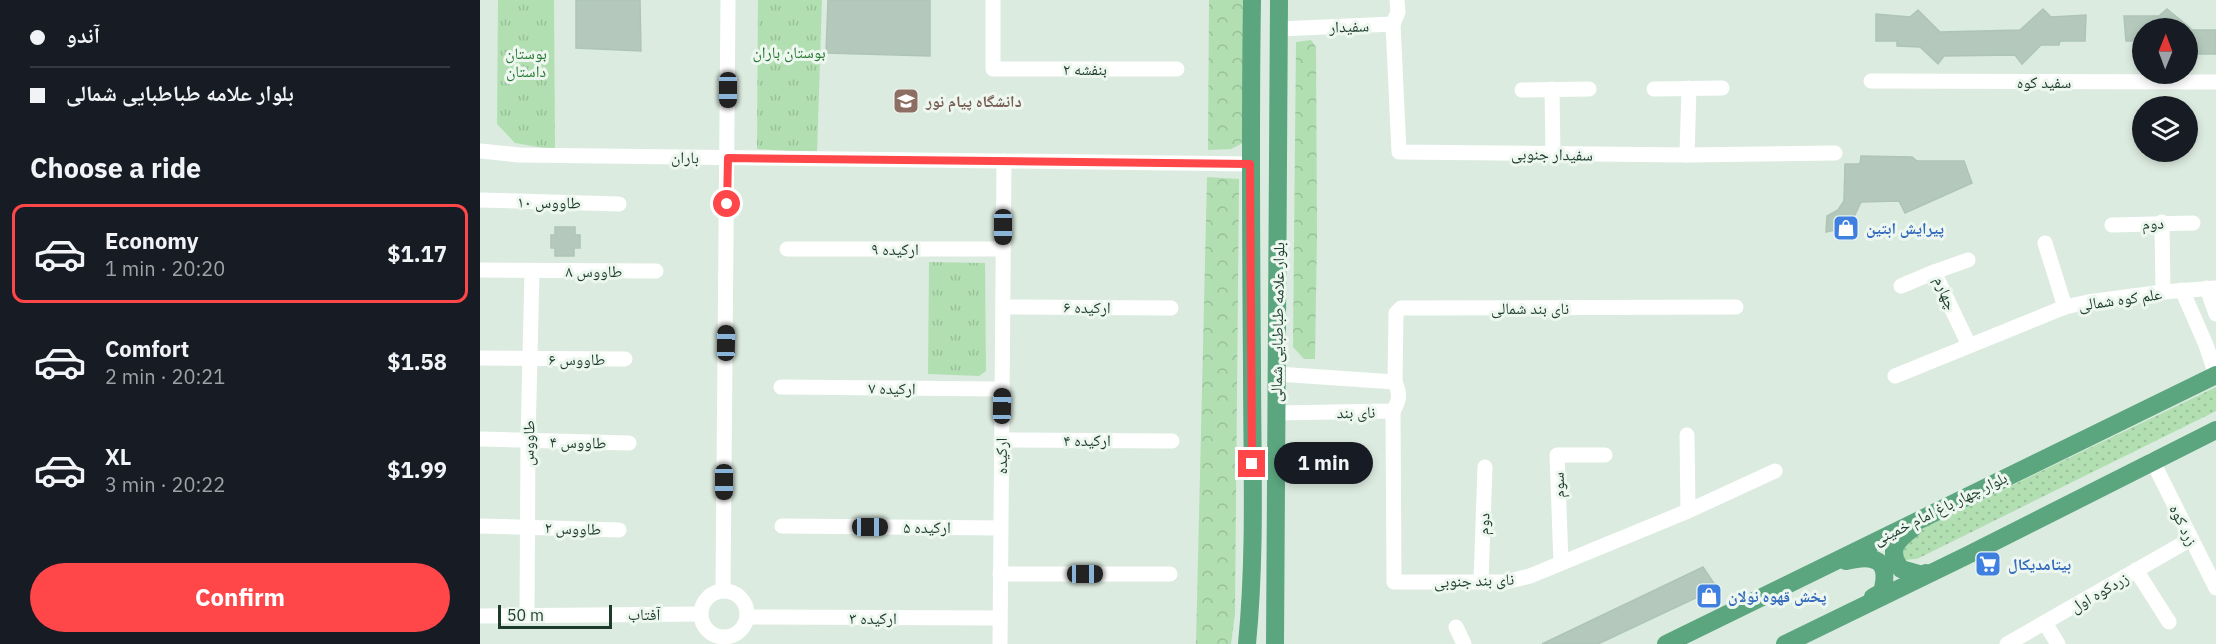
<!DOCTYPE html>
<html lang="en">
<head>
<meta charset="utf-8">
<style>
  :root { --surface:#171b24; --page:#20242c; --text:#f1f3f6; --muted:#9ea1a6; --line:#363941; --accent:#ff4648 }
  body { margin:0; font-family:"IBM Plex Sans","Noto Naskh Arabic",sans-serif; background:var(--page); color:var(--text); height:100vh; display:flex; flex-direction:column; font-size:22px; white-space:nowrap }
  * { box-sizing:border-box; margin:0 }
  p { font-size:20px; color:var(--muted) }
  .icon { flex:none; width:33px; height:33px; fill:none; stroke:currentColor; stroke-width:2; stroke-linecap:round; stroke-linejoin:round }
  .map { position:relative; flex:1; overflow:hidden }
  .sheet { display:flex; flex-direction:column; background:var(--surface); width:480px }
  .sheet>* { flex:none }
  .hud { display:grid; align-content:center; height:132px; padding:0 30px; background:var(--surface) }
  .needle { width:39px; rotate:1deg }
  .fabs { position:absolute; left:1652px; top:18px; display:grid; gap:12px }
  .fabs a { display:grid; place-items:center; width:66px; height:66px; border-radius:50%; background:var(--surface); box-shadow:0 3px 9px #0003; font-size:30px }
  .scale { position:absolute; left:18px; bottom:15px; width:114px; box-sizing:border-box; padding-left:6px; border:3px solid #1c3b2b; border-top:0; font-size:16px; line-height:21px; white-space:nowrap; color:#1c3b2b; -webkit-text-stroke:4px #edf7ef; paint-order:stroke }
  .end { position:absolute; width:27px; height:27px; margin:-14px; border:8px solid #ff4648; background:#fff; box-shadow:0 0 0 3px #fff }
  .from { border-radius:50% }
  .bubble { position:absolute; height:42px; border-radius:21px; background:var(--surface); box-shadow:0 3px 9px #0003; font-size:20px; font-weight:700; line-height:42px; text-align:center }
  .car { position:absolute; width:18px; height:36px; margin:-18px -9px; border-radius:8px; box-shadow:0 0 4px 2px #0007; background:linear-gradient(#222 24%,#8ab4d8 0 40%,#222 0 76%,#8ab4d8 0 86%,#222 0) }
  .hud b { display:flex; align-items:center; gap:21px; height:57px; font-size:22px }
  .hud b+b { border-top:2px solid var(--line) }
  .hud i { width:15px; height:15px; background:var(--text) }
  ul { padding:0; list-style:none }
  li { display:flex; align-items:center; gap:18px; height:99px; margin:0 12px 9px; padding:0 18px; border:3px solid transparent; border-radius:12px }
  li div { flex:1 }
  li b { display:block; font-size:22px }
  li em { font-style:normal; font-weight:700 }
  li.selected { border-color:var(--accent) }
  li>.icon { width:54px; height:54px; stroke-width:1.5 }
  h2 { padding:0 30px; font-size:27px; line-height:72px }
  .cta { display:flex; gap:12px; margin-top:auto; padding:12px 30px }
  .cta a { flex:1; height:69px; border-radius:36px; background:var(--accent); color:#fff; font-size:24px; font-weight:700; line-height:69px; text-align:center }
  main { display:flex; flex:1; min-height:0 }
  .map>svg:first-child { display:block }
  .grass { fill:url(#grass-dots) }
  .forest { fill:url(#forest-crowns) }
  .park { fill:url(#park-tufts) }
  .building { fill:#b4c8bb; stroke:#aec5b5; stroke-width:1.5 }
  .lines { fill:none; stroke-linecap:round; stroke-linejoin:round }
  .minor { stroke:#fff; stroke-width:15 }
  .major { stroke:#5ba67f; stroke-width:18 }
  .route { stroke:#ff4648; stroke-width:8 }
  .labels { text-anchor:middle; stroke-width:6; stroke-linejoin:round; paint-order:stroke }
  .street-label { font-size:16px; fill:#1c3b2b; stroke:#edf7ef }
  .park-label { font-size:16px; fill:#22762d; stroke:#edf7ef }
  .education-label { font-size:16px; font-weight:bold; fill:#785e54; stroke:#edf7ef; text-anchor:start }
  .shop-label { font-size:16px; font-weight:bold; fill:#366cbe; stroke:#edf7ef; text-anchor:start }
</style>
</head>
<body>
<main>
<section class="sheet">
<div class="hud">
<b><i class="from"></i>آندو</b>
<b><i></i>بلوار علامه طباطبایی شمالی</b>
</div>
<h2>Choose a ride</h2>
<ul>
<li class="selected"><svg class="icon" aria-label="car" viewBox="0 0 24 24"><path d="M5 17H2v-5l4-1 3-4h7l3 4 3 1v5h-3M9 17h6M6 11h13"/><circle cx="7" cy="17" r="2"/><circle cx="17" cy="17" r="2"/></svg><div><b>Economy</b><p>1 min · 20:20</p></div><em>$1.17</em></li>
<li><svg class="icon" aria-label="car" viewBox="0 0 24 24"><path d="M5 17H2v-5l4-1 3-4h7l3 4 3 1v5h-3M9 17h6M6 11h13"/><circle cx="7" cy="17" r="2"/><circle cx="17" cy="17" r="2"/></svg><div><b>Comfort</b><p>2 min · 20:21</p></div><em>$1.58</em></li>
<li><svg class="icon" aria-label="car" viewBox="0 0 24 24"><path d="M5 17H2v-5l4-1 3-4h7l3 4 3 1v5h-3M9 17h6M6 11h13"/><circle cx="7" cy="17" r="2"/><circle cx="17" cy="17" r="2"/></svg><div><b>XL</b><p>3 min · 20:22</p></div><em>$1.99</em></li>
</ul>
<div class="cta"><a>Confirm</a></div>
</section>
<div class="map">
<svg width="1736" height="644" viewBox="0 0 1736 644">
  <defs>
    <pattern id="grass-dots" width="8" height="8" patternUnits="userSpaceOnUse" patternTransform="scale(1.5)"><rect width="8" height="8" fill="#b2dfb2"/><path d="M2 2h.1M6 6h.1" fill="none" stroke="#98c099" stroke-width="1.8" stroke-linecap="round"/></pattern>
    <pattern id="forest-crowns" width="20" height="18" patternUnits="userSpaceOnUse" patternTransform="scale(1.5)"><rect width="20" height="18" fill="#b2dfb2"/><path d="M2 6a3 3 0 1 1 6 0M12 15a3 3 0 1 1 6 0" fill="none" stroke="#98c099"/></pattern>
    <pattern id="park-tufts" width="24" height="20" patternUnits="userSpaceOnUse" patternTransform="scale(1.5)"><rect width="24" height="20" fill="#b2dfb2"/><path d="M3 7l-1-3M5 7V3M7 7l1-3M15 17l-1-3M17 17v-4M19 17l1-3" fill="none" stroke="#98c099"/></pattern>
  </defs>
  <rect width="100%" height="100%" fill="#dcebe0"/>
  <path class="grass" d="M1736,387V411L1437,559L1423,560L1420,554L1429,535Z"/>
  <g class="forest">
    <path d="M729,0H767L766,133L761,144L751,149L728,150Z"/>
    <path d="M831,40L836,47L837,235L835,359H824L813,347L816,42Z"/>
    <path d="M727,177L759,179L755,613L751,644H716Z"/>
  </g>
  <g class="park">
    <path d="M18,0H74L75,150L35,143L17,124Z"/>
    <path d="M278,0H342L337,153L277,149Z"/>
    <path d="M449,262L505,263L506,371L499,376L448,374Z"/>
  </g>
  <g class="building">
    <path d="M96,0H160L161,51L96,48Z"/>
    <path d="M348,0H450V56L346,53Z"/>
    <path d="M1563,9L1571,17L1606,15L1605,41H1580L1579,45H1561L1542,64L1535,55L1464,56L1458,64L1440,47L1417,46V41H1396V14L1430,17L1438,10L1460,32L1540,30Z"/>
    <path d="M1687,9L1710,28H1662V41H1646L1644,16H1679Z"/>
    <path d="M1707,30H1736V54H1716L1707,64Z"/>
    <path d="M1381,156L1432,157L1437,161H1484L1492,183L1425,213L1419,201L1381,202L1373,219L1355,230L1346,232L1347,216L1358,210L1364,201L1365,164H1380Z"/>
    <path d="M75,227H95V235H100V248H94V256H75V248H71V235H75Z"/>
    <path d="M1223,567L1237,588L1118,644H1062Z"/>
  </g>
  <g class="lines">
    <g class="minor">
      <path d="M513,0V69H697"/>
      <path d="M913,24L919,152L1207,155L1355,153"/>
      <path d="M799,29L913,24L918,12L917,0"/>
      <path d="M1391,81L1736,82"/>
      <path d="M1072,89L1073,154"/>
      <path d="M1174,89L1242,88"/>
      <path d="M1042,90L1109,89"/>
      <path d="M0,151L39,155L770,164"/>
      <path d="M1207,155L1209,88"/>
      <path d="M0,200L139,204"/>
      <path d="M1682,222L1683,292"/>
      <path d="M1632,225L1713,223"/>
      <path d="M1565,243L1585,307"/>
      <path d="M307,249H523"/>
      <path d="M1488,260L1454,272L1489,345"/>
      <path d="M0,270L176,271"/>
      <path d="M1421,286L1454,272"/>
      <path d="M1727,288L1736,314"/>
      <path d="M1702,290L1726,345L1736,375"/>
      <path d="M523,307L691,308"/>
      <path d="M0,358L145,359"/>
      <path d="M1415,376L1585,307L1608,302L1683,292L1736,288"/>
      <path d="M915,382L916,313L921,308L1256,307"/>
      <path d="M301,387L522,389"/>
      <path d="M913,411L914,582H1025L1050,576L1208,511L1295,471"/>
      <path d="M796,413L913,411C920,400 920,394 915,382L797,374"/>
      <path d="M1207,435L1208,511"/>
      <path d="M0,439L149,443"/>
      <path d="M522,440L692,441"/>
      <path d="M1672,460L1736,588"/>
      <path d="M0,526L139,530"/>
      <path d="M302,526L521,528"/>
      <path d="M1081,563L1077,455H1125"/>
      <path d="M1656,570L1689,622"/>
      <path d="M520,574H690"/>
      <path d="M1001,581L1005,467"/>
      <path d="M243,591L248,0"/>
      <circle cx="244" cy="614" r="23"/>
      <path d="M47,615L48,440L52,271"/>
      <path d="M0,616L220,614"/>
      <path d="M267,617L520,618"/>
      <path d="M1565,623L1578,644"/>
      <path d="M976,627L984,644"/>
      <path d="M520,644L524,161"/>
      <path d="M1527,644L1711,539"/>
    </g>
    <g class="major">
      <path d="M1433,528C1417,540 1406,550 1421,569L1442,575L1446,573"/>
      <path d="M1366,561C1394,554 1411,559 1402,592L1393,597"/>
      <path d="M767,644C776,553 772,459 772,367C771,245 770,123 772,0"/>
      <path d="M795,644L799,0"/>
      <path d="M1186,644L1736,375"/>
      <path d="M1305,644L1486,556L1736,430"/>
    </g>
  </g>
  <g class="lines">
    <path class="route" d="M247,204L248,158L770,164L772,464"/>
  </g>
  <defs>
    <g id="university-square" transform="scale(1.35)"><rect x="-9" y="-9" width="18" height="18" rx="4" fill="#8d6e63" stroke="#edf7ef"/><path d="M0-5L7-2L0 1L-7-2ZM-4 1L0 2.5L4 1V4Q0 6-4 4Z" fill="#fff"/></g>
    <g id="shop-square" transform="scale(1.35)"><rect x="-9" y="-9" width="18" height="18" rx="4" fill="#3f7fe0" stroke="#edf7ef"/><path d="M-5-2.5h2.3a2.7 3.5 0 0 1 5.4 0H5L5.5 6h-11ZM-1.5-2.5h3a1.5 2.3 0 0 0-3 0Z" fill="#fff"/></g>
    <g id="supermarket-square" transform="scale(1.35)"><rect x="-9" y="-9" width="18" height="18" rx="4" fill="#3f7fe0" stroke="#edf7ef"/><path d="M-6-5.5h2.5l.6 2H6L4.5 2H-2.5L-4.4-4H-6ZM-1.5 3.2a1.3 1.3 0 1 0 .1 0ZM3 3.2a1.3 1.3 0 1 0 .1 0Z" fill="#fff"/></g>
  </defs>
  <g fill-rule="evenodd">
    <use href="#university-square" x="426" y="101"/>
    <use href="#shop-square" x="1366" y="228"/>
    <use href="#supermarket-square" x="1508" y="564"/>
    <use href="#shop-square" x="1229" y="596"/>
  </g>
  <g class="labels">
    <g class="street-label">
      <text transform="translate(869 26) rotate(-2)" y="6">سفیدار</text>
      <text x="605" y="75">بنفشه ۲</text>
      <text x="1564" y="88">سفید کوه</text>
      <text transform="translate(1072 154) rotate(1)" y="6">سفیدار جنوبی</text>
      <text transform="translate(205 157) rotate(1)" y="6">باران</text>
      <text transform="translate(69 202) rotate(1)" y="6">طاووس ۱۰</text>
      <text transform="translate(1673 223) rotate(-2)" y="6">دوم</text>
      <text x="415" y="255">ارکیده ۹</text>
      <text x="114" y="277">طاووس ۸</text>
      <text transform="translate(1466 293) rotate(68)" y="6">چهارم</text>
      <text transform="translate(1640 299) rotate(-8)" y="6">علم کوه شمالی</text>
      <text transform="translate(607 307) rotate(1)" y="6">ارکیده ۶</text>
      <text x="1050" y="314">نای بند شمالی</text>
      <text transform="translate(797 322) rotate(-89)" y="6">بلوار علامه طباطبایی شمالی</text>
      <text x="97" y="365">طاووس ۶</text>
      <text transform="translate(412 388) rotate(1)" y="6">ارکیده ۷</text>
      <text transform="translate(876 412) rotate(-1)" y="6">نای بند</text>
      <text x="607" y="446">ارکیده ۴</text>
      <text transform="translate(98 442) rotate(1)" y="6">طاووس ۴</text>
      <text transform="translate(48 443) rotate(-89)" y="6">طاووس</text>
      <text transform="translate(521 456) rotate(-90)" y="6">ارکیده</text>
      <text transform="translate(1078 485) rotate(-92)" y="6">سوم</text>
      <text transform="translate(1460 508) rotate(-26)" y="6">بلوار چهار باغ امام خمینی</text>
      <text transform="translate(1003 524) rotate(-88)" y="6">دوم</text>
      <text transform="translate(1704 525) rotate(64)" y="6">زرد کوه</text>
      <text x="447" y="533">ارکیده ۵</text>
      <text transform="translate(93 528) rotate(2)" y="6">طاووس ۲</text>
      <text transform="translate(994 580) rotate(-2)" y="6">نای بند جنوبی</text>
      <text transform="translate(1619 592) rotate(-30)" y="6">زردکوه اول</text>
      <text x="164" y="620">آفتاب</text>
      <text x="393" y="624">ارکیده ۳</text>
    </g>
    <g class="park-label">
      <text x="309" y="58">بوستان باران</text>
      <text x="46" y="59">بوستان<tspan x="46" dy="18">داستان</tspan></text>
    </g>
    <g class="education-label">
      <text x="446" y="107">دانشگاه پیام نور</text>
    </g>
    <g class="shop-label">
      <text x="1386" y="234">پیرایش ابتین</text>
      <text x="1528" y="570">بیتامدیکال</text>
      <text x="1248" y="602">پخش قهوه نولان</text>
    </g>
  </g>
</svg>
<div class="fabs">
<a><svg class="needle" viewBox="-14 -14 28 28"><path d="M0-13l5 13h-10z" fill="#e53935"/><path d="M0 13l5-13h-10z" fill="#9ea1a6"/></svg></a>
<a><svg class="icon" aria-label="layers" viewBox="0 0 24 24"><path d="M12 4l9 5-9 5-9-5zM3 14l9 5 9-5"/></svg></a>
</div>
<div class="scale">50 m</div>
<i class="end from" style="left:247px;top:204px"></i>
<i class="end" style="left:772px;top:464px"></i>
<div class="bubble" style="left:794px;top:442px;width:99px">1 min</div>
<i class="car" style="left:248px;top:90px;rotate:180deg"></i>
<i class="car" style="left:523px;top:227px;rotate:180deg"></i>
<i class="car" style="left:246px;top:343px;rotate:1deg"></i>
<i class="car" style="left:522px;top:406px;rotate:1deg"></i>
<i class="car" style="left:244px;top:482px;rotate:180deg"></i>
<i class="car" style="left:390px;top:527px;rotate:90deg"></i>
<i class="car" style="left:605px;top:574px;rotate:90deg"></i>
</div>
</main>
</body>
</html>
